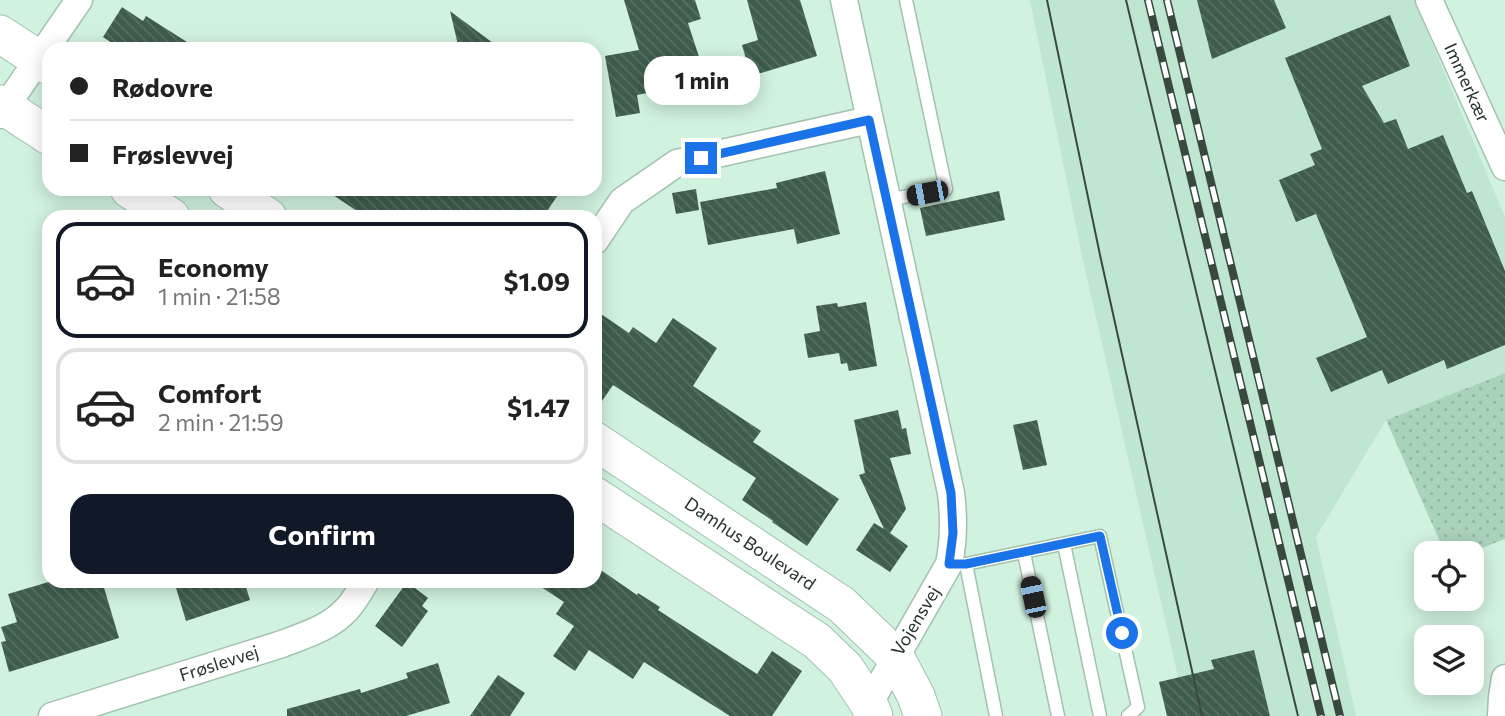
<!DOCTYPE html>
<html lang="en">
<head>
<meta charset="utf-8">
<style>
  :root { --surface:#fff; --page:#f2f2f2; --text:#222; --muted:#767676; --line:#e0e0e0; --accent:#111827 }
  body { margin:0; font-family:Commissioner,sans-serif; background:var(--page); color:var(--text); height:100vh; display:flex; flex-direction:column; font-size:26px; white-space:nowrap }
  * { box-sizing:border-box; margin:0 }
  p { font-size:23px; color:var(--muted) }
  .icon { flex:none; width:38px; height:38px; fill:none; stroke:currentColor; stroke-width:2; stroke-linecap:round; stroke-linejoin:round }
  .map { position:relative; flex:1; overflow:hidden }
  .details { position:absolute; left:42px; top:210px; width:560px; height:378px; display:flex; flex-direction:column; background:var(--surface); border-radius:21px; box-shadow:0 4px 18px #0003 }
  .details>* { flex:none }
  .guide { position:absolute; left:42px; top:42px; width:560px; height:154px; border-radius:21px; box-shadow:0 4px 18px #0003; display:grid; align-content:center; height:154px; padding:0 28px; background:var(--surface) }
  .tools { position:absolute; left:1414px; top:541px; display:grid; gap:14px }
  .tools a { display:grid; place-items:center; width:70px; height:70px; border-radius:14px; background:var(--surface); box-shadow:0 4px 18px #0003; font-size:35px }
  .end { position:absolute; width:32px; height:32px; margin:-16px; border:9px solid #1a73e8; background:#fff; box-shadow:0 0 0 4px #fff }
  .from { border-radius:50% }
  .bubble { position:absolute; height:49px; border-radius:21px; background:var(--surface); box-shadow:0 4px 18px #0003; font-size:23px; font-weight:700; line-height:49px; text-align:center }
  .car { position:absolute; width:21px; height:42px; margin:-21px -10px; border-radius:9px; box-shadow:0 0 5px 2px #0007; background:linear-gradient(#222 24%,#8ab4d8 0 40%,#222 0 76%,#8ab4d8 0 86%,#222 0) }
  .guide b { display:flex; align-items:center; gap:24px; height:66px; font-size:26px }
  .guide b+b { border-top:2px solid var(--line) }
  .guide i { width:18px; height:18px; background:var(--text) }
  ul { padding:12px 0 0; list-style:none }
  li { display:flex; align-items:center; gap:21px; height:116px; margin:0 14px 10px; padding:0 14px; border:4px solid var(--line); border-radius:21px }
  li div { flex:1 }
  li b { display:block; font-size:26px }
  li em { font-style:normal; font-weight:700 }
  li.selected { border-color:var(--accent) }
  li>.icon { width:63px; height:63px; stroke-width:1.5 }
  .primary-button { display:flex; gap:14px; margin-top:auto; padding:14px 28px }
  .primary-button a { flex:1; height:80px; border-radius:21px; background:var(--accent); color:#fff; font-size:28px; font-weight:700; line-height:80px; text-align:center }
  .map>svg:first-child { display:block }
  .built { fill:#bee6d0 }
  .green { fill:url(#green-dots) }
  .building { fill:url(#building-back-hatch) }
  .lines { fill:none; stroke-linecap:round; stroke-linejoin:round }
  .lane-casing { stroke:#a2c2af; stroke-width:15 }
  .street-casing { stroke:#a2c2af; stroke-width:29 }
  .secondary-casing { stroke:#a2c2af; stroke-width:39 }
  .lane { stroke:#fff; stroke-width:12 }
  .street { stroke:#fff; stroke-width:26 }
  .secondary { stroke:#fff; stroke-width:37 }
  .tram { stroke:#3a4940; stroke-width:2 }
  .rail-casing { stroke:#3a4940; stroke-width:8 }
  .rail { stroke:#fff; stroke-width:5; stroke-dasharray:16; stroke-linecap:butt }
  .route { stroke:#1a73e8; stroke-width:9 }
  .labels { text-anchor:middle; stroke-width:7; stroke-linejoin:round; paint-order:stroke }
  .street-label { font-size:18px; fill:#27342d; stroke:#fff }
</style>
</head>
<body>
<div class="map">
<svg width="1505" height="716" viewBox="0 0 1505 716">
  <defs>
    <pattern id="green-dots" width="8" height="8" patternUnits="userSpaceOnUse" patternTransform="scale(1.75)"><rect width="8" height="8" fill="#aad3bc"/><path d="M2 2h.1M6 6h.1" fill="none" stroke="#92b6a2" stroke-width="1.8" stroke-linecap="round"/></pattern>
    <pattern id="building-back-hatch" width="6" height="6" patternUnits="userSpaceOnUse" patternTransform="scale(1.75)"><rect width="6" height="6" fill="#3f5c4c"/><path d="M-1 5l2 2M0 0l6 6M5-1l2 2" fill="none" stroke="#587063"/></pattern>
  </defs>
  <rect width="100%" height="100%" fill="#d1f2df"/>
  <path class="built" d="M1030,0H1414L1505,217V373L1386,420L1316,537L1356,716H1187L1082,256Z"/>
  <path class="green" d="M1505,373V539L1469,553H1445L1386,420Z"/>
  <g class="building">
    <path d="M624,0H695L701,19L688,23L700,60L690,63V68L645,81L647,93L637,95L640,113L616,117L605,56L639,50Z"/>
    <path d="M747,0H800L817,56L751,76L742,45L758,40Z"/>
    <path d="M1197,0H1274L1286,28L1212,59Z"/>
    <path d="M122,7L143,21L146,16L198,49H121L103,37Z"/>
    <path d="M450,11L501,49H459Z"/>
    <path d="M1390,15L1410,66L1362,86L1384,123L1396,119L1408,149L1443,135L1467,193L1472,191L1505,271V345L1447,369L1444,360L1388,384L1382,370L1331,392L1316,358L1367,337L1316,214L1296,222L1279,180L1315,165L1310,154L1322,149L1285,58Z"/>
    <path d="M825,171L840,234L797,244L794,229L708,245L700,202L777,188L776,183Z"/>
    <path d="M324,189H562L543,217H366Z"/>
    <path d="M696,189L699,210L676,214L672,193Z"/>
    <path d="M999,191L1005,220L926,236L920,208Z"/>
    <path d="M866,302L877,366L849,371L847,363L841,364L839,353L808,358L804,334L820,331L816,306L837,303L838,307Z"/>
    <path d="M595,310L629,333L633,327L656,343L673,318L717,348L693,386L761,431L753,442L839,499L807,546L772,522L773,521L742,500L756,478L613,385L595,411Z"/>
    <path d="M898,410L902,429L906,428L911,454L890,458L906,509L890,533L908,546L890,572L856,550L874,523L884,529L859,475L865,473L854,420Z"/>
    <path d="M1037,420L1047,465L1023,470L1013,425Z"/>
    <path d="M595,566L637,595L638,593L660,607L658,610L757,674L772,651L802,671L772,716H730L644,662L633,679L589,650L575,671L553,656L574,626L556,614L564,602L532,581H595Z"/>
    <path d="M52,581H102L119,638L9,672L1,642L6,641L1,627L17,622L8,594Z"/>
    <path d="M174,581H244L250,600L186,621Z"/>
    <path d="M407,582L428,598L422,606L428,611L402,647L375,626Z"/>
    <path d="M1254,650L1270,716H1167L1159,682L1214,669L1211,660Z"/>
    <path d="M438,663L450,703L406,716H287V709L360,689L361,693L408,678L406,673Z"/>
    <path d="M498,675L525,693L510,716H470Z"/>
  </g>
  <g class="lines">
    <g class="lane-casing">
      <g id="lane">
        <path d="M887,200L946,189L906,0"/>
        <path d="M1064,544L1100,716"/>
        <path d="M1024,553L1058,716"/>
        <path d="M949,564H966L1100,536L1138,707L1128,716"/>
        <path d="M966,564L996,716"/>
      </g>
    </g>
    <g class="street-casing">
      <g id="street">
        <path d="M844,0L951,493C954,517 954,540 949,564L869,704"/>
        <path id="s1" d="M1429,0L1505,167"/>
        <path d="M0,115L79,0"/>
        <path d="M595,241L622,201L677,163L869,120"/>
        <path id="s2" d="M52,716L282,644C305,635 330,628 347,609C355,601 360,590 366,581"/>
        <path d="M1501,716L1502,697L1505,678"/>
      </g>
    </g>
    <g class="secondary-casing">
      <g id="secondary">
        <path d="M0,34L49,66"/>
        <path d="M0,104L49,136"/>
        <path d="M129,189L171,217"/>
        <path d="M227,189L268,217"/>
        <path id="s3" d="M595,441L842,605L895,656L916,696L923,716"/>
        <path d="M595,496L817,641L845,668L869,704L874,716"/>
      </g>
    </g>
    <use href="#lane" class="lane"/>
    <use href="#street" class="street"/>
    <use href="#secondary" class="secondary"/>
    <g class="tram">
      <path d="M1047,0L1100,255L1202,716"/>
      <path d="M1126,0L1298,716"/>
    </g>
    <g class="rail-casing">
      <g id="rail">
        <path d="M1148,0L1321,716"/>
        <path d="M1167,0L1340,716"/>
      </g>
    </g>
    <use href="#rail" class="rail"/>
  </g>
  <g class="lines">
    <path class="route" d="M701,158L869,120L951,493L953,533L949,564H966L1100,536L1122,633"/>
  </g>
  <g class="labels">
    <g class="street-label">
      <text dy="6" stroke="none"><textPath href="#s1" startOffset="91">Immerkær</textPath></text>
      <text dy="6" stroke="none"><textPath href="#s3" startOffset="186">Damhus Boulevard</textPath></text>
      <text transform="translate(916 621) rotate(-59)" y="6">Vojensvej</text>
      <text dy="6" stroke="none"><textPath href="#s2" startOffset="175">Frøslevvej</textPath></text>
    </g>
  </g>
</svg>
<div class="tools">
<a><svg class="icon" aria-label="locate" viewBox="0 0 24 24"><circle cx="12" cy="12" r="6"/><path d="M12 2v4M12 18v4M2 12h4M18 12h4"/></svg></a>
<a><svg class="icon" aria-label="layers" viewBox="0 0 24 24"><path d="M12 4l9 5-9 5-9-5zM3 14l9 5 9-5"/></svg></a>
</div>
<i class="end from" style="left:1122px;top:633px"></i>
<i class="end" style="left:701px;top:158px"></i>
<div class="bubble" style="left:644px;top:56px;width:116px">1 min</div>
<i class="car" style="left:927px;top:193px;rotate:259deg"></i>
<i class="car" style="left:1033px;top:597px;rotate:348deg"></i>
<div class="guide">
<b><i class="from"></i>Rødovre</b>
<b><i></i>Frøslevvej</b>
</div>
<section class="details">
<ul>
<li class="selected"><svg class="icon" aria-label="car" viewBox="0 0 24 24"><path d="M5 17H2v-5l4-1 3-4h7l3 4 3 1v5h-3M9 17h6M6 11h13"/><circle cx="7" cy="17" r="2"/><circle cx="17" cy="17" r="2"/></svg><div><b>Economy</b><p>1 min · 21:58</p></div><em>$1.09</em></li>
<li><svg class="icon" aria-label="car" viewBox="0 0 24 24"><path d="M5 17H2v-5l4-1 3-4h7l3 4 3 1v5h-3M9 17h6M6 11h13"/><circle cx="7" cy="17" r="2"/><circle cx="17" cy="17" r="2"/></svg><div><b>Comfort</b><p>2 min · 21:59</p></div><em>$1.47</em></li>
</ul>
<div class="primary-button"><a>Confirm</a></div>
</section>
</div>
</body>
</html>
